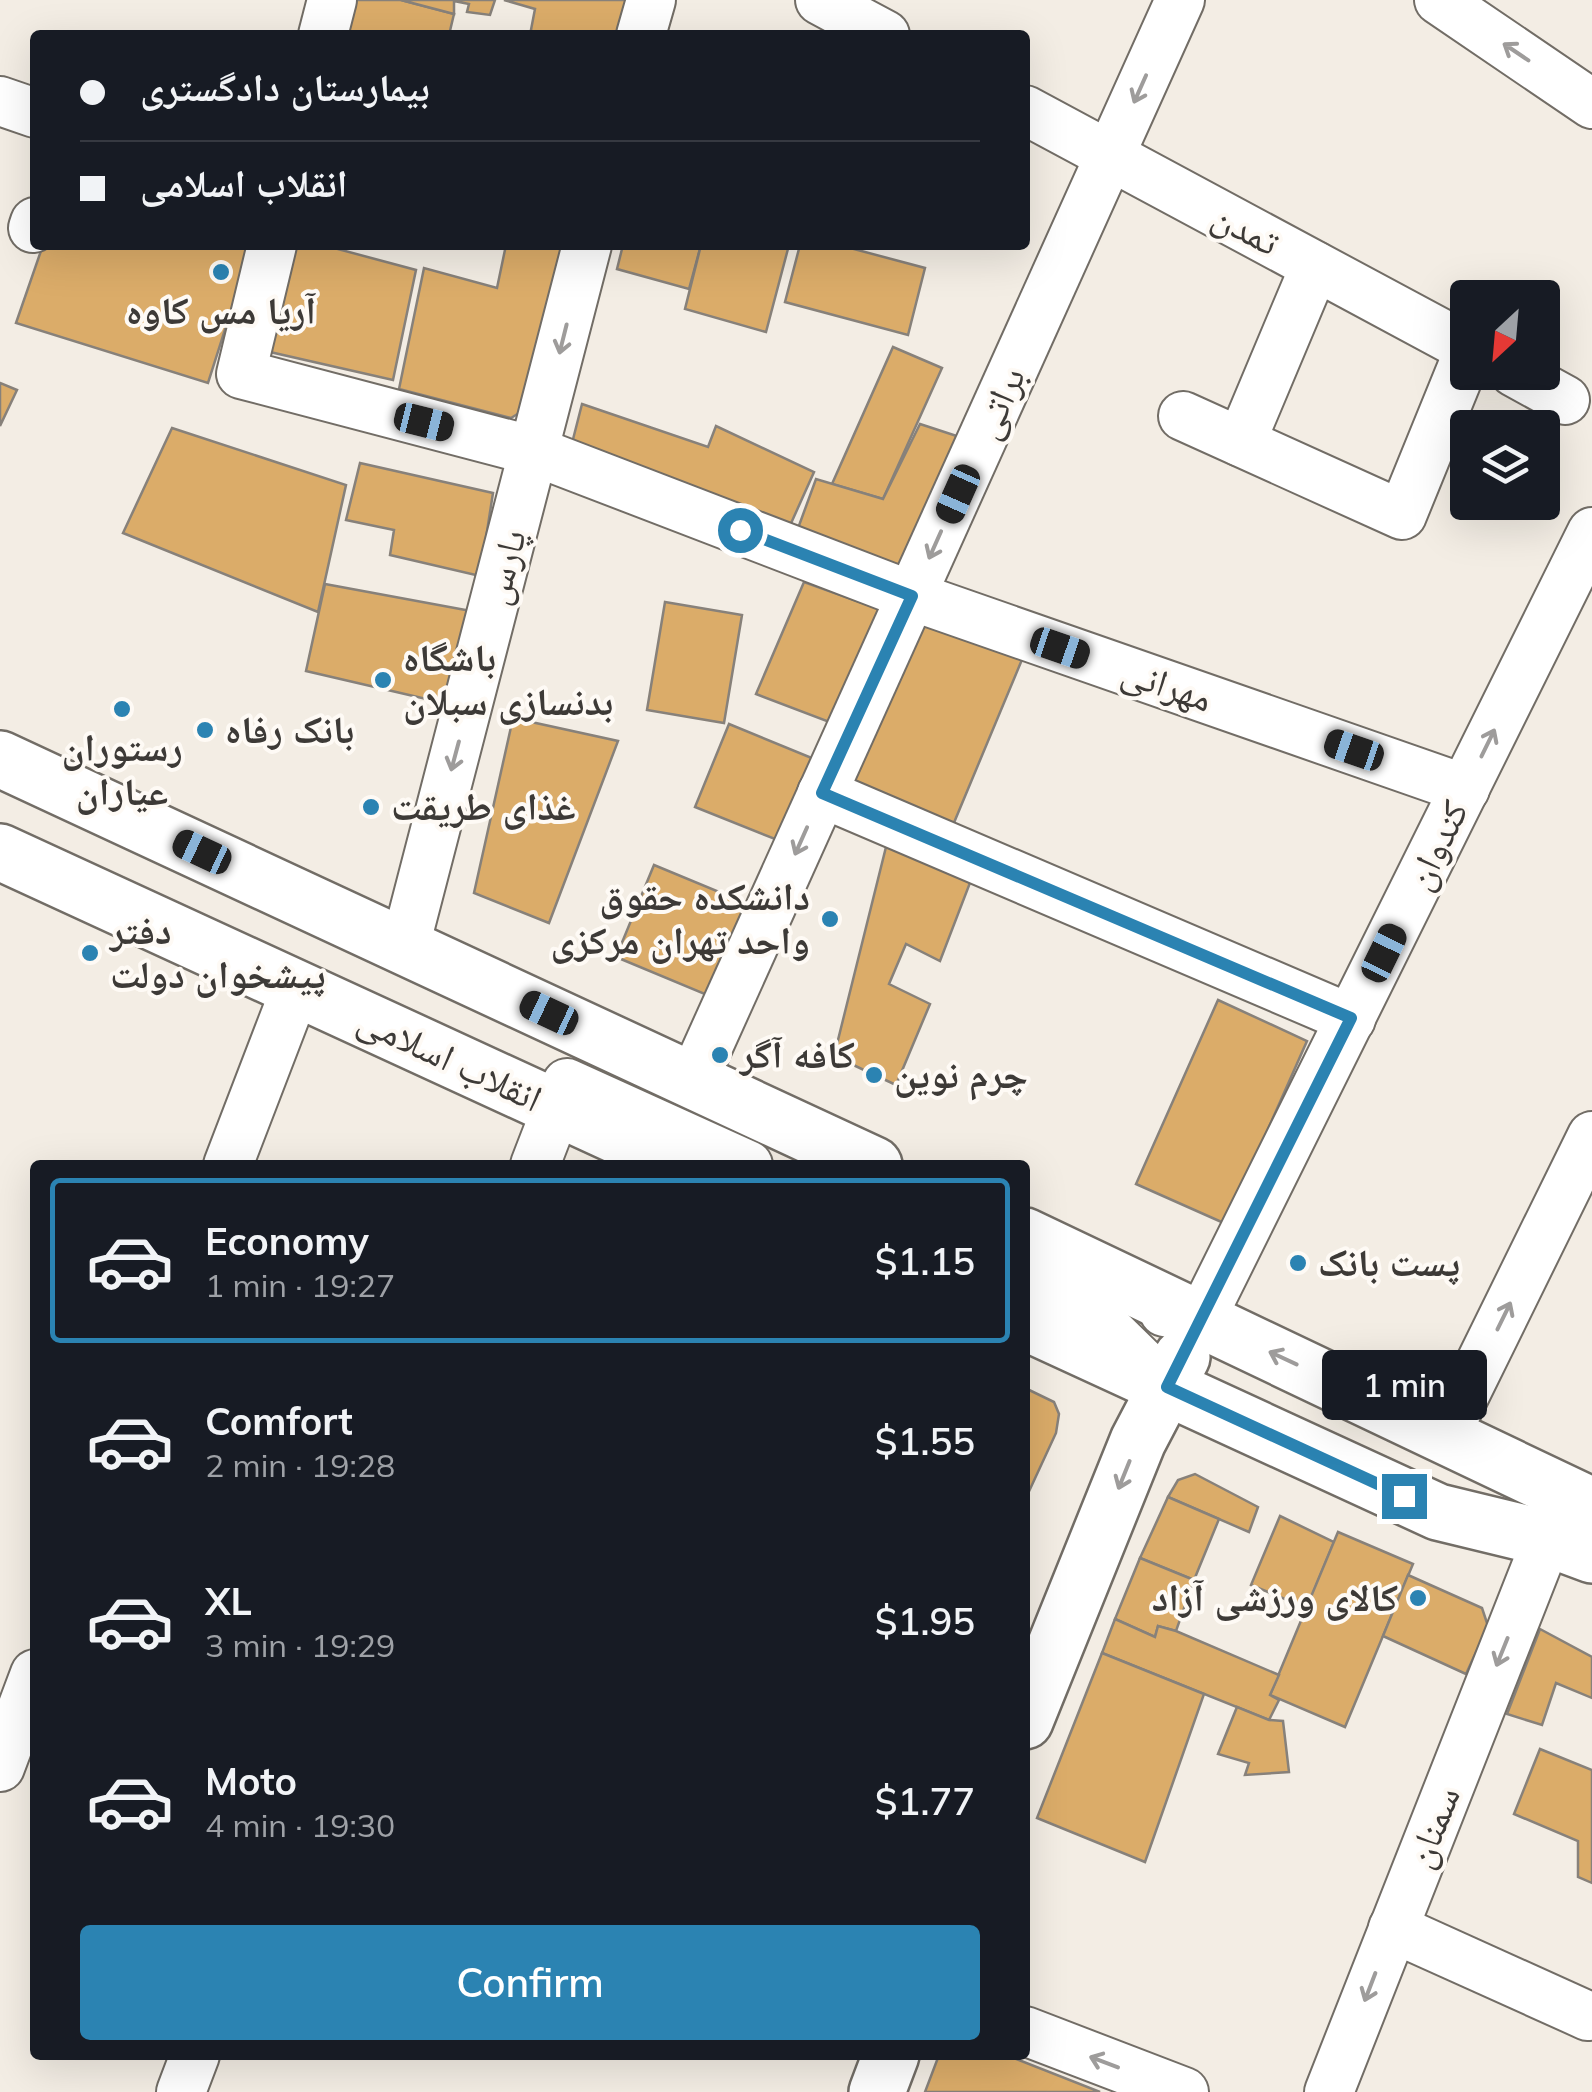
<!DOCTYPE html>
<html lang="en">
<head>
<meta charset="utf-8">
<style>
  :root { --surface:#171b24; --page:#242831; --text:#f1f3f6; --muted:#9ea1a6; --line:#363941; --accent:#2b83b2 }
  body { margin:0; font-family:Mulish,"Noto Naskh Arabic",sans-serif; background:var(--page); color:var(--text); height:100vh; display:flex; flex-direction:column; font-size:38px; white-space:nowrap }
  * { box-sizing:border-box; margin:0 }
  p { font-size:32px; color:var(--muted) }
  .icon { flex:none; width:55px; height:55px; fill:none; stroke:currentColor; stroke-width:2; stroke-linecap:round; stroke-linejoin:round }
  .map { position:relative; flex:1; overflow:hidden }
  .panel { position:absolute; left:30px; top:1160px; width:1000px; height:900px; display:flex; flex-direction:column; background:var(--surface); border-radius:10px; box-shadow:0 10px 40px #0002 }
  .panel>* { flex:none }
  .hud { position:absolute; left:30px; top:30px; width:1000px; height:220px; border-radius:10px; box-shadow:0 10px 40px #0002; display:grid; align-content:center; height:220px; padding:0 50px; background:var(--surface) }
  .needle { width:65px; rotate:206deg }
  .buttons { position:absolute; left:1450px; top:280px; display:grid; gap:20px }
  .buttons a { display:grid; place-items:center; width:110px; height:110px; border-radius:10px; background:var(--surface); box-shadow:0 10px 40px #0002; font-size:50px }
  .end { position:absolute; width:45px; height:45px; margin:-22px; border:12px solid #2b83b2; background:#fff; box-shadow:0 0 0 5px #fff }
  .from { border-radius:50% }
  .bubble { position:absolute; height:70px; border-radius:10px; background:var(--surface); box-shadow:0 10px 40px #0002; font-size:32px; font-weight:600; line-height:70px; text-align:center }
  .car { position:absolute; width:30px; height:60px; margin:-30px -15px; border-radius:12px; box-shadow:0 0 8px 2px #0007; background:linear-gradient(#222 24%,#8ab4d8 0 40%,#222 0 76%,#8ab4d8 0 86%,#222 0) }
  .hud b { display:flex; align-items:center; gap:35px; height:95px; font-size:38px }
  .hud b+b { border-top:2px solid var(--line) }
  .hud i { width:25px; height:25px; background:var(--text) }
  ul { padding:18px 0 0; list-style:none }
  li { display:flex; align-items:center; gap:30px; height:165px; margin:0 20px 15px; padding:0 30px; border:5px solid transparent; border-radius:10px }
  li div { flex:1 }
  li b { display:block; font-size:38px }
  li em { font-style:normal; font-weight:600 }
  li.on { border-color:var(--accent) }
  li>.icon { width:90px; height:90px; stroke-width:1.5 }
  .action { display:flex; gap:20px; margin-top:auto; padding:20px 50px }
  .action a { flex:1; height:115px; border-radius:10px; background:var(--accent); color:#fff; font-size:40px; font-weight:600; line-height:115px; text-align:center }
  .map>svg:first-child { display:block }
  .building { fill:#dbac69; stroke:#87817a; stroke-width:2.5 }
  .lines { fill:none; stroke-linecap:round; stroke-linejoin:round }
  .minor-casing { stroke:#726d66; stroke-width:52 }
  .major-casing { stroke:#726d66; stroke-width:60 }
  .minor { stroke:#fff; stroke-width:48 }
  .major { stroke:#fff; stroke-width:55 }
  .oneway { stroke:#9e9c9b }
  .route { stroke:#2b83b2; stroke-width:12 }
  .poi-dot { fill:#2b83b2; stroke:#fefaf5; stroke-width:4 }
  .labels { text-anchor:middle; stroke-width:8; stroke-linejoin:round; paint-order:stroke }
  .street-label { font-size:38px; fill:#3d3a37; stroke:#fefaf5 }
  .poi-label { font-size:38px; font-weight:bold; fill:#3d3a37; stroke:#fefaf5; text-anchor:start }
</style>
</head>
<body>
<div class="map">
<svg width="1592" height="2092" viewBox="0 0 1592 2092">
  <rect width="100%" height="100%" fill="#f3ede4"/>
  <g class="building">
    <path d="M354,0H401L454,14L449,35H345Z"/>
    <path d="M401,0H495L490,15L467,12L469,4L454,1V14Z"/>
    <path d="M504,0H631L621,35H530L535,9Z"/>
    <path d="M43,245H252L208,383L16,323Z"/>
    <path d="M295,245H323L416,270L393,380L270,352Z"/>
    <path d="M506,245H566L524,410L511,418L399,389L424,268L497,288Z"/>
    <path d="M623,245H701L689,289L617,269Z"/>
    <path d="M701,245H789L766,332L685,309Z"/>
    <path d="M800,245H839L925,268L908,335L785,302Z"/>
    <path d="M893,347L942,368L883,499L832,484Z"/>
    <path d="M0,383L17,390L0,426Z"/>
    <path d="M582,404L708,447L716,426L814,472L784,539L569,455Z"/>
    <path d="M920,424L969,440L899,583L793,542L816,479L883,499Z"/>
    <path d="M172,428L346,485L318,612L123,533Z"/>
    <path d="M360,463L493,493L480,576L390,555L394,530L346,520Z"/>
    <path d="M804,582L896,615L845,728L756,694Z"/>
    <path d="M325,584L471,611L452,705L306,671Z"/>
    <path d="M665,602L742,615L724,723L647,710Z"/>
    <path d="M923,618L1026,650L953,825L851,782Z"/>
    <path d="M513,718L618,741L549,923L474,893Z"/>
    <path d="M729,724L819,761L785,843L695,807Z"/>
    <path d="M888,839L973,875L940,961L906,944L889,984L930,1004L896,1085L834,1056Z"/>
    <path d="M654,865L758,908L707,995L616,957Z"/>
    <path d="M1218,1000L1307,1041L1226,1224L1136,1184Z"/>
    <path d="M1025,1388L1054,1402L1059,1414L1056,1433L1025,1500Z"/>
    <path d="M1195,1474L1258,1507L1249,1532L1168,1497L1178,1480Z"/>
    <path d="M1168,1497L1219,1519L1194,1580L1140,1558Z"/>
    <path d="M1280,1516L1334,1542L1307,1608L1251,1585Z"/>
    <path d="M1338,1532L1413,1564L1345,1727L1270,1695Z"/>
    <path d="M1140,1558L1194,1580L1176,1631L1158,1626L1155,1637L1115,1619Z"/>
    <path d="M1408,1575L1482,1608L1488,1626L1466,1674L1383,1636Z"/>
    <path d="M1115,1619L1155,1637L1158,1626L1176,1631L1279,1675L1270,1695L1279,1700L1269,1720L1102,1653Z"/>
    <path d="M1540,1629L1592,1657V1698L1556,1683L1542,1725L1507,1714Z"/>
    <path d="M1102,1653L1204,1694L1145,1862L1037,1818Z"/>
    <path d="M1237,1707L1269,1720L1283,1721L1289,1772L1245,1775L1249,1763L1218,1754Z"/>
    <path d="M1540,1749L1592,1770V1883L1578,1877V1841L1514,1814Z"/>
    <path d="M939,2055H1006L1100,2092H925Z"/>
  </g>
  <g class="lines">
    <g class="minor-casing">
      <g id="minor">
        <path d="M820,0L885,35"/>
        <path d="M1439,0L1592,104"/>
        <path d="M323,35L332,0"/>
        <path d="M641,35L651,0"/>
        <path d="M0,101L35,113"/>
        <path d="M1025,110L1468,348"/>
        <path d="M33,228L35,222"/>
        <path d="M272,245L241,374L534,451L912,596L1465,789"/>
        <path d="M1514,372L1565,400"/>
        <path d="M1183,416L1402,515L1468,353"/>
        <path d="M1241,442L1315,266"/>
        <path d="M822,793L1351,1019"/>
        <path d="M405,946L587,245"/>
        <path d="M693,1080L1180,0"/>
        <path d="M567,1083L748,1165"/>
        <path d="M228,1165L296,988"/>
        <path d="M535,1165L557,1108"/>
        <path d="M1025,1291L1107,1328L1155,1375"/>
        <path d="M1164,1312L1201,1319L1592,532"/>
        <path d="M1445,1435L1592,1136"/>
        <path d="M0,1767L35,1674"/>
        <path d="M1393,1928L1588,2016"/>
        <path d="M1025,2031L1184,2092"/>
        <path d="M181,2092L195,2055"/>
        <path d="M1329,2092L1538,1562"/>
      </g>
    </g>
    <g class="major-casing">
      <g id="major">
        <path d="M0,759L874,1165"/>
        <path d="M0,852L681,1165"/>
        <path d="M1025,1236L1592,1506"/>
        <path d="M1025,1322L1438,1512L1549,1539L1592,1555"/>
        <path d="M1025,1721L1138,1441L1182,1357"/>
        <path d="M877,2092L891,2055"/>
      </g>
    </g>
    <use href="#minor" class="minor"/>
    <use href="#major" class="major"/>
  </g>
  <defs><path id="oneway-shaft" d="M-6 0H5M1.5-3L5.5 0L1.5 3" fill="none" stroke-width="1.6" stroke-linecap="round" stroke-linejoin="round" transform="scale(2.5)"/></defs>
  <g class="oneway">
    <use href="#oneway-shaft" transform="translate(1516 52) rotate(-146)"/>
    <use href="#oneway-shaft" transform="translate(1140 89) rotate(114)"/>
    <use href="#oneway-shaft" transform="translate(563 339) rotate(104)"/>
    <use href="#oneway-shaft" transform="translate(935 545) rotate(114)"/>
    <use href="#oneway-shaft" transform="translate(1488 743) rotate(-64)"/>
    <use href="#oneway-shaft" transform="translate(455 756) rotate(105)"/>
    <use href="#oneway-shaft" transform="translate(801 841) rotate(114)"/>
    <use href="#oneway-shaft" transform="translate(1504 1316) rotate(-64)"/>
    <use href="#oneway-shaft" transform="translate(1283 1358) rotate(-155)"/>
    <use href="#oneway-shaft" transform="translate(1124 1475) rotate(112)"/>
    <use href="#oneway-shaft" transform="translate(1502 1652) rotate(112)"/>
    <use href="#oneway-shaft" transform="translate(1370 1987) rotate(111)"/>
    <use href="#oneway-shaft" transform="translate(1104 2062) rotate(-159)"/>
  </g>
  <g class="lines">
    <path class="route" d="M740,530L912,596L822,793L1351,1018L1167,1387L1404,1496"/>
  </g>
  <g class="poi-dot">
    <circle cx="221" cy="272" r="10"/>
    <circle cx="383" cy="680" r="10"/>
    <circle cx="122" cy="709" r="10"/>
    <circle cx="205" cy="730" r="10"/>
    <circle cx="371" cy="807" r="10"/>
    <circle cx="830" cy="919" r="10"/>
    <circle cx="90" cy="953" r="10"/>
    <circle cx="720" cy="1055" r="10"/>
    <circle cx="874" cy="1075" r="10"/>
    <circle cx="1298" cy="1263" r="10"/>
    <circle cx="1418" cy="1598" r="10"/>
  </g>
  <g class="labels">
    <g class="street-label">
      <text transform="translate(1246 229) rotate(28)" y="13">تمدن</text>
      <text transform="translate(999 403) rotate(-66)" y="13">براتی</text>
      <text transform="translate(504 567) rotate(-75)" y="13">پارس</text>
      <text transform="translate(1167 685) rotate(19)" y="13">مهرانی</text>
      <text transform="translate(1437 845) rotate(-64)" y="13">کندوان</text>
      <text transform="translate(450 1059) rotate(25)" y="13">انقلاب اسلامی</text>
      <text transform="translate(1433 1827) rotate(-68)" y="13">سمنان</text>
    </g>
    <g class="poi-label">
      <text x="221" y="324" text-anchor="middle">آریا مس کاوه</text>
      <text x="403" y="671">باشگاه<tspan x="403" dy="44">بدنسازی سبلان</tspan></text>
      <text x="225" y="743">بانک رفاه</text>
      <text x="122" y="761" text-anchor="middle">رستوران<tspan x="122" dy="44">عیاران</tspan></text>
      <text x="391" y="820">غذای طریقت</text>
      <text x="810" y="910" text-anchor="end">دانشکده حقوق<tspan x="810" dy="44">واحد تهران مرکزی</tspan></text>
      <text x="110" y="944">دفتر<tspan x="110" dy="44">پیشخوان دولت</tspan></text>
      <text x="740" y="1068">کافه آگر</text>
      <text x="894" y="1088">چرم نوین</text>
      <text x="1318" y="1276">پست بانک</text>
      <text x="1398" y="1611" text-anchor="end">کالای ورزشی آزاد</text>
    </g>
  </g>
</svg>
<div class="buttons">
<a><svg class="needle" viewBox="-14 -14 28 28"><path d="M0-13l5 13h-10z" fill="#e53935"/><path d="M0 13l5-13h-10z" fill="#9ea1a6"/></svg></a>
<a><svg class="icon" aria-label="layers" viewBox="0 0 24 24"><path d="M12 4l9 5-9 5-9-5zM3 14l9 5 9-5"/></svg></a>
</div>
<i class="end from" style="left:740px;top:530px"></i>
<i class="end" style="left:1404px;top:1496px"></i>
<div class="bubble" style="left:1322px;top:1350px;width:165px">1 min</div>
<i class="car" style="left:424px;top:422px;rotate:104deg"></i>
<i class="car" style="left:958px;top:494px;rotate:204deg"></i>
<i class="car" style="left:1060px;top:648px;rotate:109deg"></i>
<i class="car" style="left:1354px;top:750px;rotate:289deg"></i>
<i class="car" style="left:202px;top:852px;rotate:295deg"></i>
<i class="car" style="left:1384px;top:953px;rotate:26deg"></i>
<i class="car" style="left:549px;top:1013px;rotate:295deg"></i>
<div class="hud">
<b><i class="from"></i>بیمارستان دادگستری</b>
<b><i></i>انقلاب اسلامی</b>
</div>
<section class="panel">
<ul>
<li class="on"><svg class="icon" aria-label="car" viewBox="0 0 24 24"><path d="M5 17H2v-5l4-1 3-4h7l3 4 3 1v5h-3M9 17h6M6 11h13"/><circle cx="7" cy="17" r="2"/><circle cx="17" cy="17" r="2"/></svg><div><b>Economy</b><p>1 min · 19:27</p></div><em>$1.15</em></li>
<li><svg class="icon" aria-label="car" viewBox="0 0 24 24"><path d="M5 17H2v-5l4-1 3-4h7l3 4 3 1v5h-3M9 17h6M6 11h13"/><circle cx="7" cy="17" r="2"/><circle cx="17" cy="17" r="2"/></svg><div><b>Comfort</b><p>2 min · 19:28</p></div><em>$1.55</em></li>
<li><svg class="icon" aria-label="car" viewBox="0 0 24 24"><path d="M5 17H2v-5l4-1 3-4h7l3 4 3 1v5h-3M9 17h6M6 11h13"/><circle cx="7" cy="17" r="2"/><circle cx="17" cy="17" r="2"/></svg><div><b>XL</b><p>3 min · 19:29</p></div><em>$1.95</em></li>
<li><svg class="icon" aria-label="car" viewBox="0 0 24 24"><path d="M5 17H2v-5l4-1 3-4h7l3 4 3 1v5h-3M9 17h6M6 11h13"/><circle cx="7" cy="17" r="2"/><circle cx="17" cy="17" r="2"/></svg><div><b>Moto</b><p>4 min · 19:30</p></div><em>$1.77</em></li>
</ul>
<div class="action"><a>Confirm</a></div>
</section>
</div>
</body>
</html>
